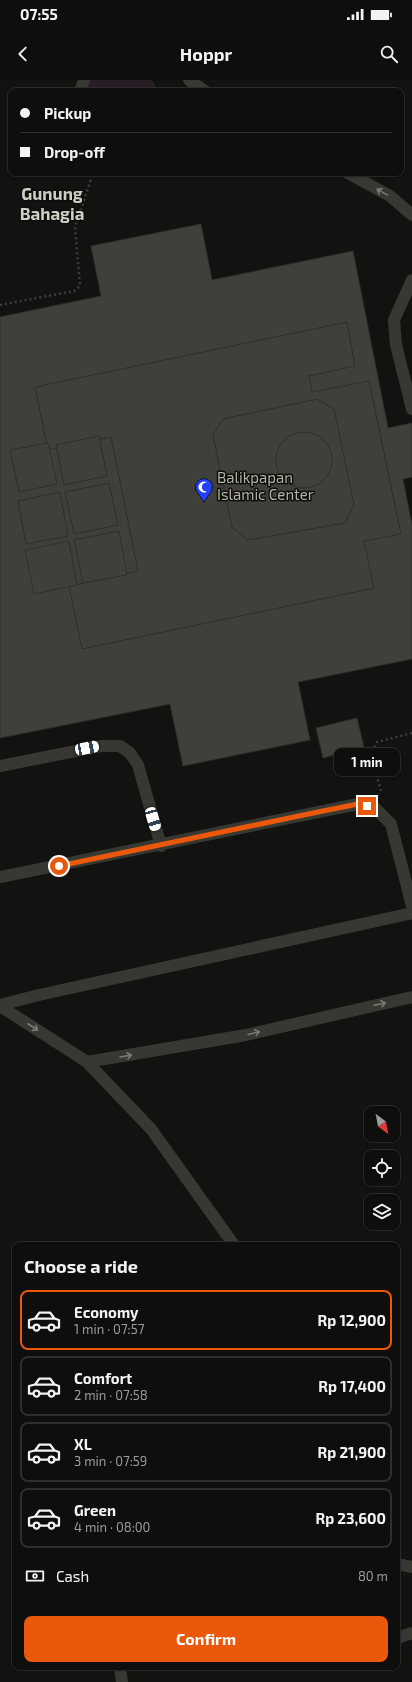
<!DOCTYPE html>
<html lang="en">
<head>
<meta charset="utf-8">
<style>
  :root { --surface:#0e0e0d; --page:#171716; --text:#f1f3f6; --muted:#9b9c9d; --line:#2e2e2e; --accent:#ea580c }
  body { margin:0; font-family:"Exo 2",sans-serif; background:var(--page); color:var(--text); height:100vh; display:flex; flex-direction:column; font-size:15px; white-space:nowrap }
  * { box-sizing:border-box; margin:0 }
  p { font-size:13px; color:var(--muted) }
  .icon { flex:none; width:22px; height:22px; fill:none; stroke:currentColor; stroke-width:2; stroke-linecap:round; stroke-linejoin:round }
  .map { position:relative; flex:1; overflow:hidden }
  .drawer { position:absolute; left:12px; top:1162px; width:388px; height:428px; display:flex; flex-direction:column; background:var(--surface); border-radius:8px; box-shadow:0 1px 3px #0004,0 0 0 1px var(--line) }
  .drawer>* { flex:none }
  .banner { position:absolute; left:8px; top:8px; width:396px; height:88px; border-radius:8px; box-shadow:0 1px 3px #0004,0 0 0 1px var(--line); display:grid; align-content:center; height:88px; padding:0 12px; background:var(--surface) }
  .needle { width:26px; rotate:148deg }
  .buttons { position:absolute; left:364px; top:1026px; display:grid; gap:8px }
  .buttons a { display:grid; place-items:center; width:36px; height:36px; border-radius:8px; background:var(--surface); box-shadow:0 1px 3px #0004,0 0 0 1px var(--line); font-size:20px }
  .end { position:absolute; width:18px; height:18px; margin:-9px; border:5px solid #ea580c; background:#fff; box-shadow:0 0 0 2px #fff }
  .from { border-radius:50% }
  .bubble { position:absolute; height:28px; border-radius:8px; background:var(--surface); box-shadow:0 1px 3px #0004,0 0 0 1px var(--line); font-size:13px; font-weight:700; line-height:28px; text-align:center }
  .car { position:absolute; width:12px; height:24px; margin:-12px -6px; border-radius:5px; box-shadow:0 0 3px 1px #0007; background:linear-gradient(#fff 24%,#345 0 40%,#fff 0 76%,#345 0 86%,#fff 0) }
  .banner b { display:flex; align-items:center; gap:14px; height:38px; font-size:15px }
  .banner b+b { border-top:1px solid var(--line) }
  .banner i { width:10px; height:10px; background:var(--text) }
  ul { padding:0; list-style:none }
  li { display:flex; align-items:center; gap:12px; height:60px; margin:0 8px 6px; padding:0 4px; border:2px solid var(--line); border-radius:8px }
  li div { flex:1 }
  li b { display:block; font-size:15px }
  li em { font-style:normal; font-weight:700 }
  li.selected { border-color:var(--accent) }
  li>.icon { width:36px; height:36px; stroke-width:1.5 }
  h2 { padding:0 12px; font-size:18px; line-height:48px }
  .pay { display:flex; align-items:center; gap:10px; height:44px; padding:0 12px; font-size:15px }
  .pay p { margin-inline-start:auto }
  .cta { display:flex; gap:8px; margin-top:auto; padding:8px 12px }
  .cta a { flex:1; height:46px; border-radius:8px; background:var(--accent); color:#fff; font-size:16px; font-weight:700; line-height:46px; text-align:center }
  .status { display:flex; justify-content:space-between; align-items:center; height:28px; padding:0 20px; background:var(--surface); direction:ltr }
  .status svg { height:11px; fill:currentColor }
  header { display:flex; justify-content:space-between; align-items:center; height:52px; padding:0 12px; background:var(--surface); font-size:18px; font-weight:700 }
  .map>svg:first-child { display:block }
  .green { fill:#271f25 }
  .building { fill:#40403b; stroke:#2e2f2b }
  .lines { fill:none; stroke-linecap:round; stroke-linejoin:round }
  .path { stroke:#3f3e38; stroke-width:2.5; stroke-dasharray:2 3; stroke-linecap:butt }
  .lane { stroke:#373832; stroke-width:12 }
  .oneway { stroke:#7c7b70 }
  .route { stroke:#ea580c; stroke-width:5 }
  .labels { text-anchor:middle; stroke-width:3; stroke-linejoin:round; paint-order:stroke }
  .poi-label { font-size:15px; fill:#b4b2a2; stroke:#0d0e0c; text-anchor:start }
  .quarter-label { font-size:17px; font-weight:bold; fill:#d0cfc3; stroke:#0d0e0c }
</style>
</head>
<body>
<div class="status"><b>07:55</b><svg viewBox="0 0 49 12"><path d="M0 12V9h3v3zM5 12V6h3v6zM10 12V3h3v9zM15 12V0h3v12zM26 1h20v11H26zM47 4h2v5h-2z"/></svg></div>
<header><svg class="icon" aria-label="back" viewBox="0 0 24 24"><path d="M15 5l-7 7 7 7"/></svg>Hoppr<svg class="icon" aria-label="search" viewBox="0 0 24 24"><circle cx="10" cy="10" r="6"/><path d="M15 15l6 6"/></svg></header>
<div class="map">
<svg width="412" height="1602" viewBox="0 0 412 1602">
  <rect width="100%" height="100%" fill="#121311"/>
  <path class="green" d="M90,0H152L159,11H86Z"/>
  <g class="building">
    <path d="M201,144L212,200L353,171L388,348L412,343V397L403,399L412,445V579L298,602L310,660L183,686L170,624L0,658V237L101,216L91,166Z"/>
    <path d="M347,242L355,286L309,296L312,312L369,301L401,454L364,461L374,508L82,569L69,506L138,491L111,357L48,370L35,307Z"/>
    <path d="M317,319L334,329L354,425L345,443L248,460L232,447L213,355L223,339Z"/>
    <circle cx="304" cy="380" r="28"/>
    <path d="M99,356L107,396L64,405L56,365Z"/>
    <path d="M48,363L57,404L19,412L10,370Z"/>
    <path d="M109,403L118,445L74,454L65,412Z"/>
    <path d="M60,412L68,456L26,464L18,421Z"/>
    <path d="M119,451L127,495L83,503L74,460Z"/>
    <path d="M69,461L77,505L34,514L25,470Z"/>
    <path d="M357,638L364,667L323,678L316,648Z"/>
  </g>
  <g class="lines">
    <g class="path">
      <path d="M0,225L74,211L80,206L75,147L93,93"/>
      <path d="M381,711C377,694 367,677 377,662L412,653"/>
    </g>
    <g class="lane">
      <path d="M189,0L205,11"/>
      <path d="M80,11L84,0"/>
      <path d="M348,93L390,116L412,135"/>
      <path d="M412,200L394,240L396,265L412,329"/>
      <path d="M0,686L101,666H120L130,673L138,685L161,766"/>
      <path d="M0,797L358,724L375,728L391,744L412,826"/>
      <path d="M0,925L39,915L412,833"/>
      <path d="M0,926L87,982L151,1049L234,1165"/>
      <path d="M87,982L246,955L412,917"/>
      <path d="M397,1484L412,1487"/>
      <path d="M397,1558L412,1553"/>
      <path d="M120,1587L122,1602"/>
    </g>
  </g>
  <defs><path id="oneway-shaft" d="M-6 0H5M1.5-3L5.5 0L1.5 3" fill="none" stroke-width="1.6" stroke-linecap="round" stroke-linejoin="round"/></defs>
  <g class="oneway">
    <use href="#oneway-shaft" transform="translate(382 112) rotate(-151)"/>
    <use href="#oneway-shaft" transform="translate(380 924) rotate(-12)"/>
    <use href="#oneway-shaft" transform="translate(33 947) rotate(33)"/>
    <use href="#oneway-shaft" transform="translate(254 953) rotate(-14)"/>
    <use href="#oneway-shaft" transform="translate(126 976) rotate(-10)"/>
  </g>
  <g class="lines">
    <path class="route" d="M59,786L318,732L358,724L367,726"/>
  </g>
  <defs>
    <g id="mosque-pin" transform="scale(0.9)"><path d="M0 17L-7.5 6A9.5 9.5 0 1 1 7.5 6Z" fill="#253ff7" stroke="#0d0e0c"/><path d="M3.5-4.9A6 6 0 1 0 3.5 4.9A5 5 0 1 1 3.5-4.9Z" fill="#fff"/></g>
  </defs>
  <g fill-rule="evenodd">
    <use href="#mosque-pin" x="204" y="407"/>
  </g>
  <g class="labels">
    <g class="poi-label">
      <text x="217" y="403">Balikpapan<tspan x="217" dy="17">Islamic Center</tspan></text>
    </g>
    <g class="quarter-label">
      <text x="52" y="120">Gunung<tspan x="52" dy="20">Bahagia</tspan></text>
    </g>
  </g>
</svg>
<div class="buttons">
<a><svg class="needle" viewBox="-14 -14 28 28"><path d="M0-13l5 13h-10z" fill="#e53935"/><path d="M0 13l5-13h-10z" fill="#9b9c9d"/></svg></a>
<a><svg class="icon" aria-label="locate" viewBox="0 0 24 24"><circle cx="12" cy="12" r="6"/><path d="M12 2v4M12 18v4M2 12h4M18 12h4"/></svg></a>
<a><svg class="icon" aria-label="layers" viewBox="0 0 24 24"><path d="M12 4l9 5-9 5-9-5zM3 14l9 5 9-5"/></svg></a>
</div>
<i class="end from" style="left:59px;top:786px"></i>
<i class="end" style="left:367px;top:726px"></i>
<div class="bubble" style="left:334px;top:668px;width:66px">1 min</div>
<i class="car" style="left:87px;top:668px;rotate:79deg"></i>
<i class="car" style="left:153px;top:739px;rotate:164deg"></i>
<div class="banner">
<b><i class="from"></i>Pickup</b>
<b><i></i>Drop-off</b>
</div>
<section class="drawer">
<h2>Choose a ride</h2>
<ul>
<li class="selected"><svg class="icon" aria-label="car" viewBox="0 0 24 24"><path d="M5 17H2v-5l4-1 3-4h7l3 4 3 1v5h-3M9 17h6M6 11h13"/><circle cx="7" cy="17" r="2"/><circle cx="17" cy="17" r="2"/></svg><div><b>Economy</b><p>1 min · 07:57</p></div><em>Rp 12,900</em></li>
<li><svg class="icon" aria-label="car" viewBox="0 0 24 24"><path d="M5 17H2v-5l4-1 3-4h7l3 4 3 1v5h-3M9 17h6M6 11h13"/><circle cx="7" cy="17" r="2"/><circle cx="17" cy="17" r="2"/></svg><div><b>Comfort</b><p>2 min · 07:58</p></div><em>Rp 17,400</em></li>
<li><svg class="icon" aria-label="car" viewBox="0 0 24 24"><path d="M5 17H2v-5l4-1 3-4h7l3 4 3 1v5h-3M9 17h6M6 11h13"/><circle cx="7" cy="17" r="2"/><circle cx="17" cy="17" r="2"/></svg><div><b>XL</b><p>3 min · 07:59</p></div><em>Rp 21,900</em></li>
<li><svg class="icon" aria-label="car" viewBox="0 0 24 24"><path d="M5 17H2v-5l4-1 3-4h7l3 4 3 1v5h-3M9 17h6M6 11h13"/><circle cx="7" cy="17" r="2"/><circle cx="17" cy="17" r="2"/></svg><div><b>Green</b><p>4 min · 08:00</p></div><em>Rp 23,600</em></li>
</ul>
<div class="pay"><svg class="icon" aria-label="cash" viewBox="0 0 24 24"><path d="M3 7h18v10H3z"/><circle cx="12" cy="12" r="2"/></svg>Cash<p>80 m</p></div>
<div class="cta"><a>Confirm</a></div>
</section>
</div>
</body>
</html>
